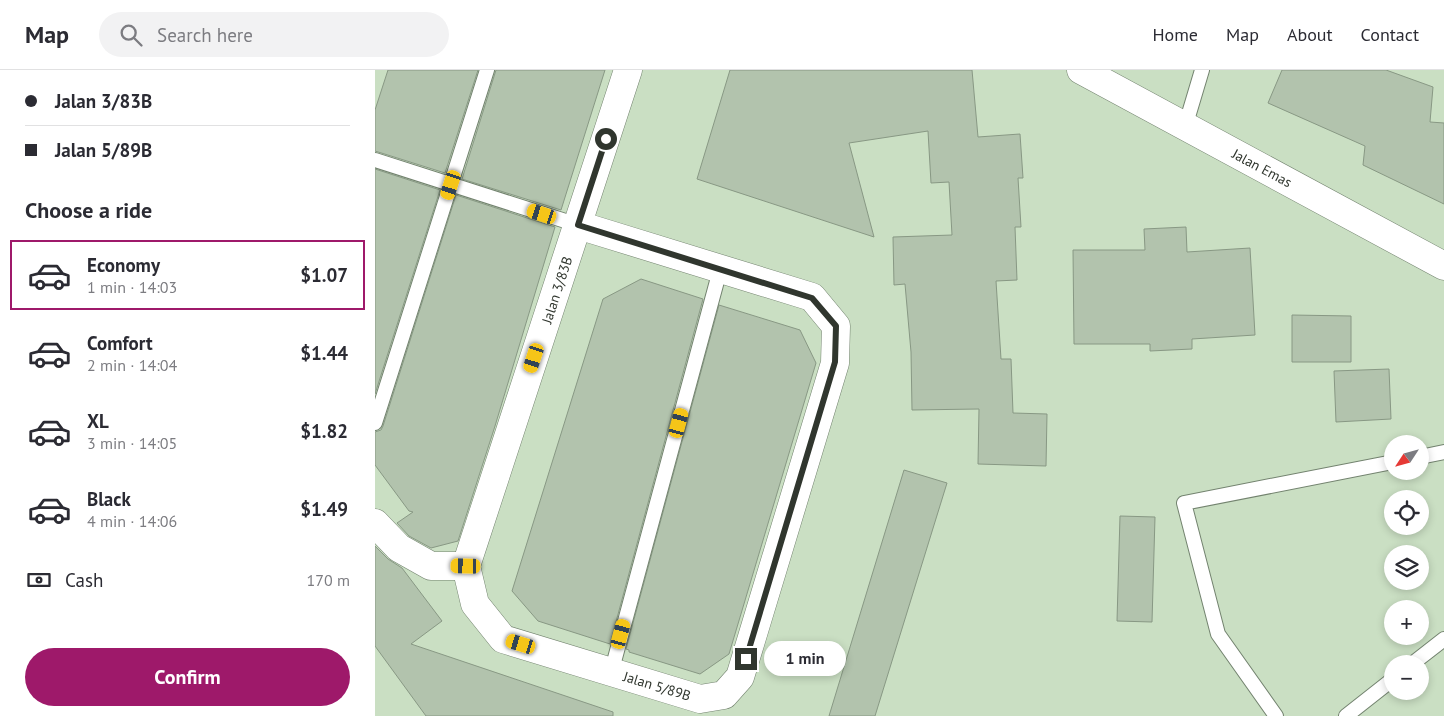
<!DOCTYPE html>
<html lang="en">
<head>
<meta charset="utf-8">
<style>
  :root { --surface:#fff; --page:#f2f2f3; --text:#2b2b33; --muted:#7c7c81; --line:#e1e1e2; --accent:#9e196a }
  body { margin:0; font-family:"PT Sans",sans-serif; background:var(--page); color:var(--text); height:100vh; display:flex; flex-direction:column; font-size:19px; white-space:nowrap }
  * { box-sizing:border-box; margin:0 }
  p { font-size:16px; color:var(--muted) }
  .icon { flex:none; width:28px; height:28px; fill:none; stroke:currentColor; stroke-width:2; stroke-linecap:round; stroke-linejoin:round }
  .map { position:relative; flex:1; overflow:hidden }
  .drawer { display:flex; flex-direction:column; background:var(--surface); width:375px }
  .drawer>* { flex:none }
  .banner { display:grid; align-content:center; height:110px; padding:0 25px; background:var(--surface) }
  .needle { width:32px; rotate:234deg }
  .controls { position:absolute; left:1009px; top:365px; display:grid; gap:10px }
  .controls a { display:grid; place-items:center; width:45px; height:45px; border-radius:50%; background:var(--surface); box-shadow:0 2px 8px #0003; font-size:25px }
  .end { position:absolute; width:22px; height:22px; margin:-11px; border:6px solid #30362e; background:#fff; box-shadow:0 0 0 2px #fff }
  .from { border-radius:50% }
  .bubble { position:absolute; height:35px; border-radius:18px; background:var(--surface); box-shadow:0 2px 8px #0003; font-size:16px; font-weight:700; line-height:35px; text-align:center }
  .car { position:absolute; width:15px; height:30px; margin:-15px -8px; border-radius:6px; box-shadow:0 0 4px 1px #0007; background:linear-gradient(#f5c518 24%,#345 0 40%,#f5c518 0 76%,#345 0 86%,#f5c518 0) }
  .banner b { display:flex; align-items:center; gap:18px; height:48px; font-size:19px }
  .banner b+b { border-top:1px solid var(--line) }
  .banner i { width:12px; height:12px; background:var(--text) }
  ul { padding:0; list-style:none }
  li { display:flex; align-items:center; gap:15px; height:70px; margin:0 10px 8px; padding:0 15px; border:2px solid transparent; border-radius:0px }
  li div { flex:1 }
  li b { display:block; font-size:19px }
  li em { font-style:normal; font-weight:700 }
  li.active { border-color:var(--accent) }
  li>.icon { width:45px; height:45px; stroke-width:1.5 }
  h2 { padding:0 25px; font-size:22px; line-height:60px }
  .pay { display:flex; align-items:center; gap:12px; height:55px; padding:0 25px; font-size:19px }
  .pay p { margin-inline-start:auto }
  .primary-button { display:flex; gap:10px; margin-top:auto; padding:10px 25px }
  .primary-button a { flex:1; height:58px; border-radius:30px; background:var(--accent); color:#fff; font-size:20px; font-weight:700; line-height:58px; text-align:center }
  header { display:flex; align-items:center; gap:30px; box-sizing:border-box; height:70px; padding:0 25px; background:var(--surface); border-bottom:1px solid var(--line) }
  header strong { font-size:24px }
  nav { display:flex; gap:28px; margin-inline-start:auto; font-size:18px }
  .search { width:350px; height:45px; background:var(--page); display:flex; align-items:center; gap:12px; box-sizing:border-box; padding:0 18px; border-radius:28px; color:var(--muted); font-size:19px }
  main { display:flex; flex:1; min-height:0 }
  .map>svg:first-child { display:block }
  .built { fill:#cadfc3; fill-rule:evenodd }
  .building { fill:#b2c3ad; stroke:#889884 }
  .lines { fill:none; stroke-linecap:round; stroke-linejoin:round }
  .lane-casing { stroke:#73836f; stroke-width:16 }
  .street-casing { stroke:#73836f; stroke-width:29 }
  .lane { stroke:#fff; stroke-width:14 }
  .street { stroke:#fff; stroke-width:28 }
  .route { stroke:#30362e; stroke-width:6 }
  .labels { text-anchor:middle; stroke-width:4.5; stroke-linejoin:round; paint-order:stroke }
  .street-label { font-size:14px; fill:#30362e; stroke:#fff }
</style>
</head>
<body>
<header>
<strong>Map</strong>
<div class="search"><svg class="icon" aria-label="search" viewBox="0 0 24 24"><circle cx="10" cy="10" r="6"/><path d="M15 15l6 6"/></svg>Search here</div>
<nav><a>Home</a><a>Map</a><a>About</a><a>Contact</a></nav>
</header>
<main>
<section class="drawer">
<div class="banner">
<b><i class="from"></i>Jalan 3/83B</b>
<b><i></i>Jalan 5/89B</b>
</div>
<h2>Choose a ride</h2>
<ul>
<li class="active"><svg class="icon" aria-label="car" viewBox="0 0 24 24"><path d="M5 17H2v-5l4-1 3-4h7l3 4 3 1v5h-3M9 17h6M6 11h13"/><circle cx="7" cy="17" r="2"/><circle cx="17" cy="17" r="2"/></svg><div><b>Economy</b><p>1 min · 14:03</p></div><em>$1.07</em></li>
<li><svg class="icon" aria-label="car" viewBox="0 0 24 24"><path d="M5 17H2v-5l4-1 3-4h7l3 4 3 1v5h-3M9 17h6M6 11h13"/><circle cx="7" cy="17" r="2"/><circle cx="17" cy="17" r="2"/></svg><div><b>Comfort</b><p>2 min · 14:04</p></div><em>$1.44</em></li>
<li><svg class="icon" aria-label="car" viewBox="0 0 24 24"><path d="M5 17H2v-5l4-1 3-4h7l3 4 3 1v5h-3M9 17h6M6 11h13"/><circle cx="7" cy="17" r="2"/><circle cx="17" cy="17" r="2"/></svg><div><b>XL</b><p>3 min · 14:05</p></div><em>$1.82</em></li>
<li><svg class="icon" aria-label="car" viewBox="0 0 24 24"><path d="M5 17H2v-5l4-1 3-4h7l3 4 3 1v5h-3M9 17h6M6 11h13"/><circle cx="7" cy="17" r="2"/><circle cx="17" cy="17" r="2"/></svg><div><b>Black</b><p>4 min · 14:06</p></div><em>$1.49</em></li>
</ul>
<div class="pay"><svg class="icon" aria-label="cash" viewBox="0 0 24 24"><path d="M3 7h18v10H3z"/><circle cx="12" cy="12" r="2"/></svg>Cash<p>170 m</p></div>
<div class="primary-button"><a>Confirm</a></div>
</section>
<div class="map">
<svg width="1069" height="646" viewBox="0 0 1069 646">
  <rect width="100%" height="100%" fill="#daecd5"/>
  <path class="built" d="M0,0H1069V646H0ZM1018,374H1045V401H1018ZM1018,429H1045V456H1018ZM1018,484H1045V511H1018ZM1018,539H1045V566H1018ZM1018,594H1045V621H1018Z"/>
  <g class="building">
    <path d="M13,0H103L70,103L0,81V40Z"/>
    <path d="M121,0H230L186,140L87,109Z"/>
    <path d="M355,0H597L603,67L645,64L648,108H643L646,157H640L642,210L621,211L626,289H636L638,343L672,344L671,396L603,394L604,339L537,340L536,282L530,214L519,215L518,167L577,165L574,112L556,113L553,61L474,73L499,167L322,109Z"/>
    <path d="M907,0H1011L1058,17L1055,52L1069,53V134L988,95L990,76L893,33Z"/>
    <path d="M0,99L65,120L0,324Z"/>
    <path d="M81,125L180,157L120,356L83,471L56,478L34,466L22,453L38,442L34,441L0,395V362L6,360L8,356Z"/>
    <path d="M811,157L812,182L875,178L880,265L817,269V279L775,281V274H699L698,180H770L769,159Z"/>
    <path d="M266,209L328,229L235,574L163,551L137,521L228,229Z"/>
    <path d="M344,235L425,260L441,293L354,584L325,604L254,582V580L251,579Z"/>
    <path d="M917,245L976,246V292H917Z"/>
    <path d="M1014,299L1016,349L961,352L959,301Z"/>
    <path d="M529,400L572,413L500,646H454Z"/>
    <path d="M745,446L780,447L777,552L742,551Z"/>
    <path d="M0,476L13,489L27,498L67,551L36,574L238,642V646H51L0,576Z"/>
  </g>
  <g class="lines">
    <g class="lane-casing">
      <g id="lane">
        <path d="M810,57L827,0"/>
        <path d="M0,90L203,155"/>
        <path d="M0,353L112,0"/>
        <path d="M1045,387L1069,382"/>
        <path d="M1037,594L1069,569"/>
        <path d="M236,603L345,200"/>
        <path d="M901,646L843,564L809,433L1018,392"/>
        <path d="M971,646L1018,609"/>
      </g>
    </g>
    <g class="street-casing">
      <g id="street">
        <path d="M706,0L1069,196"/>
        <path d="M0,453L24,478L56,496H91L100,534L128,569L325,629L349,625L365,607L460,293L461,256L437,227L203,155"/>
        <path d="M91,496L253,0"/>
      </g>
    </g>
    <use href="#lane" class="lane"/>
    <use href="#street" class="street"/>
  </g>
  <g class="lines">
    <path class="route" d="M231,69L203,155L437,228L461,256L460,292L371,589"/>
  </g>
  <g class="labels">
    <g class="street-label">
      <text transform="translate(887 98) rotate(28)" y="5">Jalan Emas</text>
      <text transform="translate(182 220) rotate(-72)" y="5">Jalan 3/83B</text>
      <text transform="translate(282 616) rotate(17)" y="5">Jalan 5/89B</text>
    </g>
  </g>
</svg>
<div class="controls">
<a><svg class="needle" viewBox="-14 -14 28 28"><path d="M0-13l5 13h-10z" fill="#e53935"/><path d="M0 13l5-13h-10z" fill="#7c7c81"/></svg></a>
<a><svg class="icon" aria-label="locate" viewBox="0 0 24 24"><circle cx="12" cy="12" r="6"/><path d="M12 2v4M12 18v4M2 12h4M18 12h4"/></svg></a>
<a><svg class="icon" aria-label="layers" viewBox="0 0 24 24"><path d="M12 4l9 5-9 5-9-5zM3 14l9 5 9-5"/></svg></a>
<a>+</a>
<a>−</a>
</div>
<i class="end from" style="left:231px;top:69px"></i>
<i class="end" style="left:371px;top:589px"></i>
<div class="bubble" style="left:389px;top:571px;width:82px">1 min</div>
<i class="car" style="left:76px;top:115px;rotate:198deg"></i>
<i class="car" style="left:167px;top:144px;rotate:288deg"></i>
<i class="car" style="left:159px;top:288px;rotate:198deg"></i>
<i class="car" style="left:304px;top:353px;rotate:15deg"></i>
<i class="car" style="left:91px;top:496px;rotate:271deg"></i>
<i class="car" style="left:246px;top:564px;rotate:15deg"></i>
<i class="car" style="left:146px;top:574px;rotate:287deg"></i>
</div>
</main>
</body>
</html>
